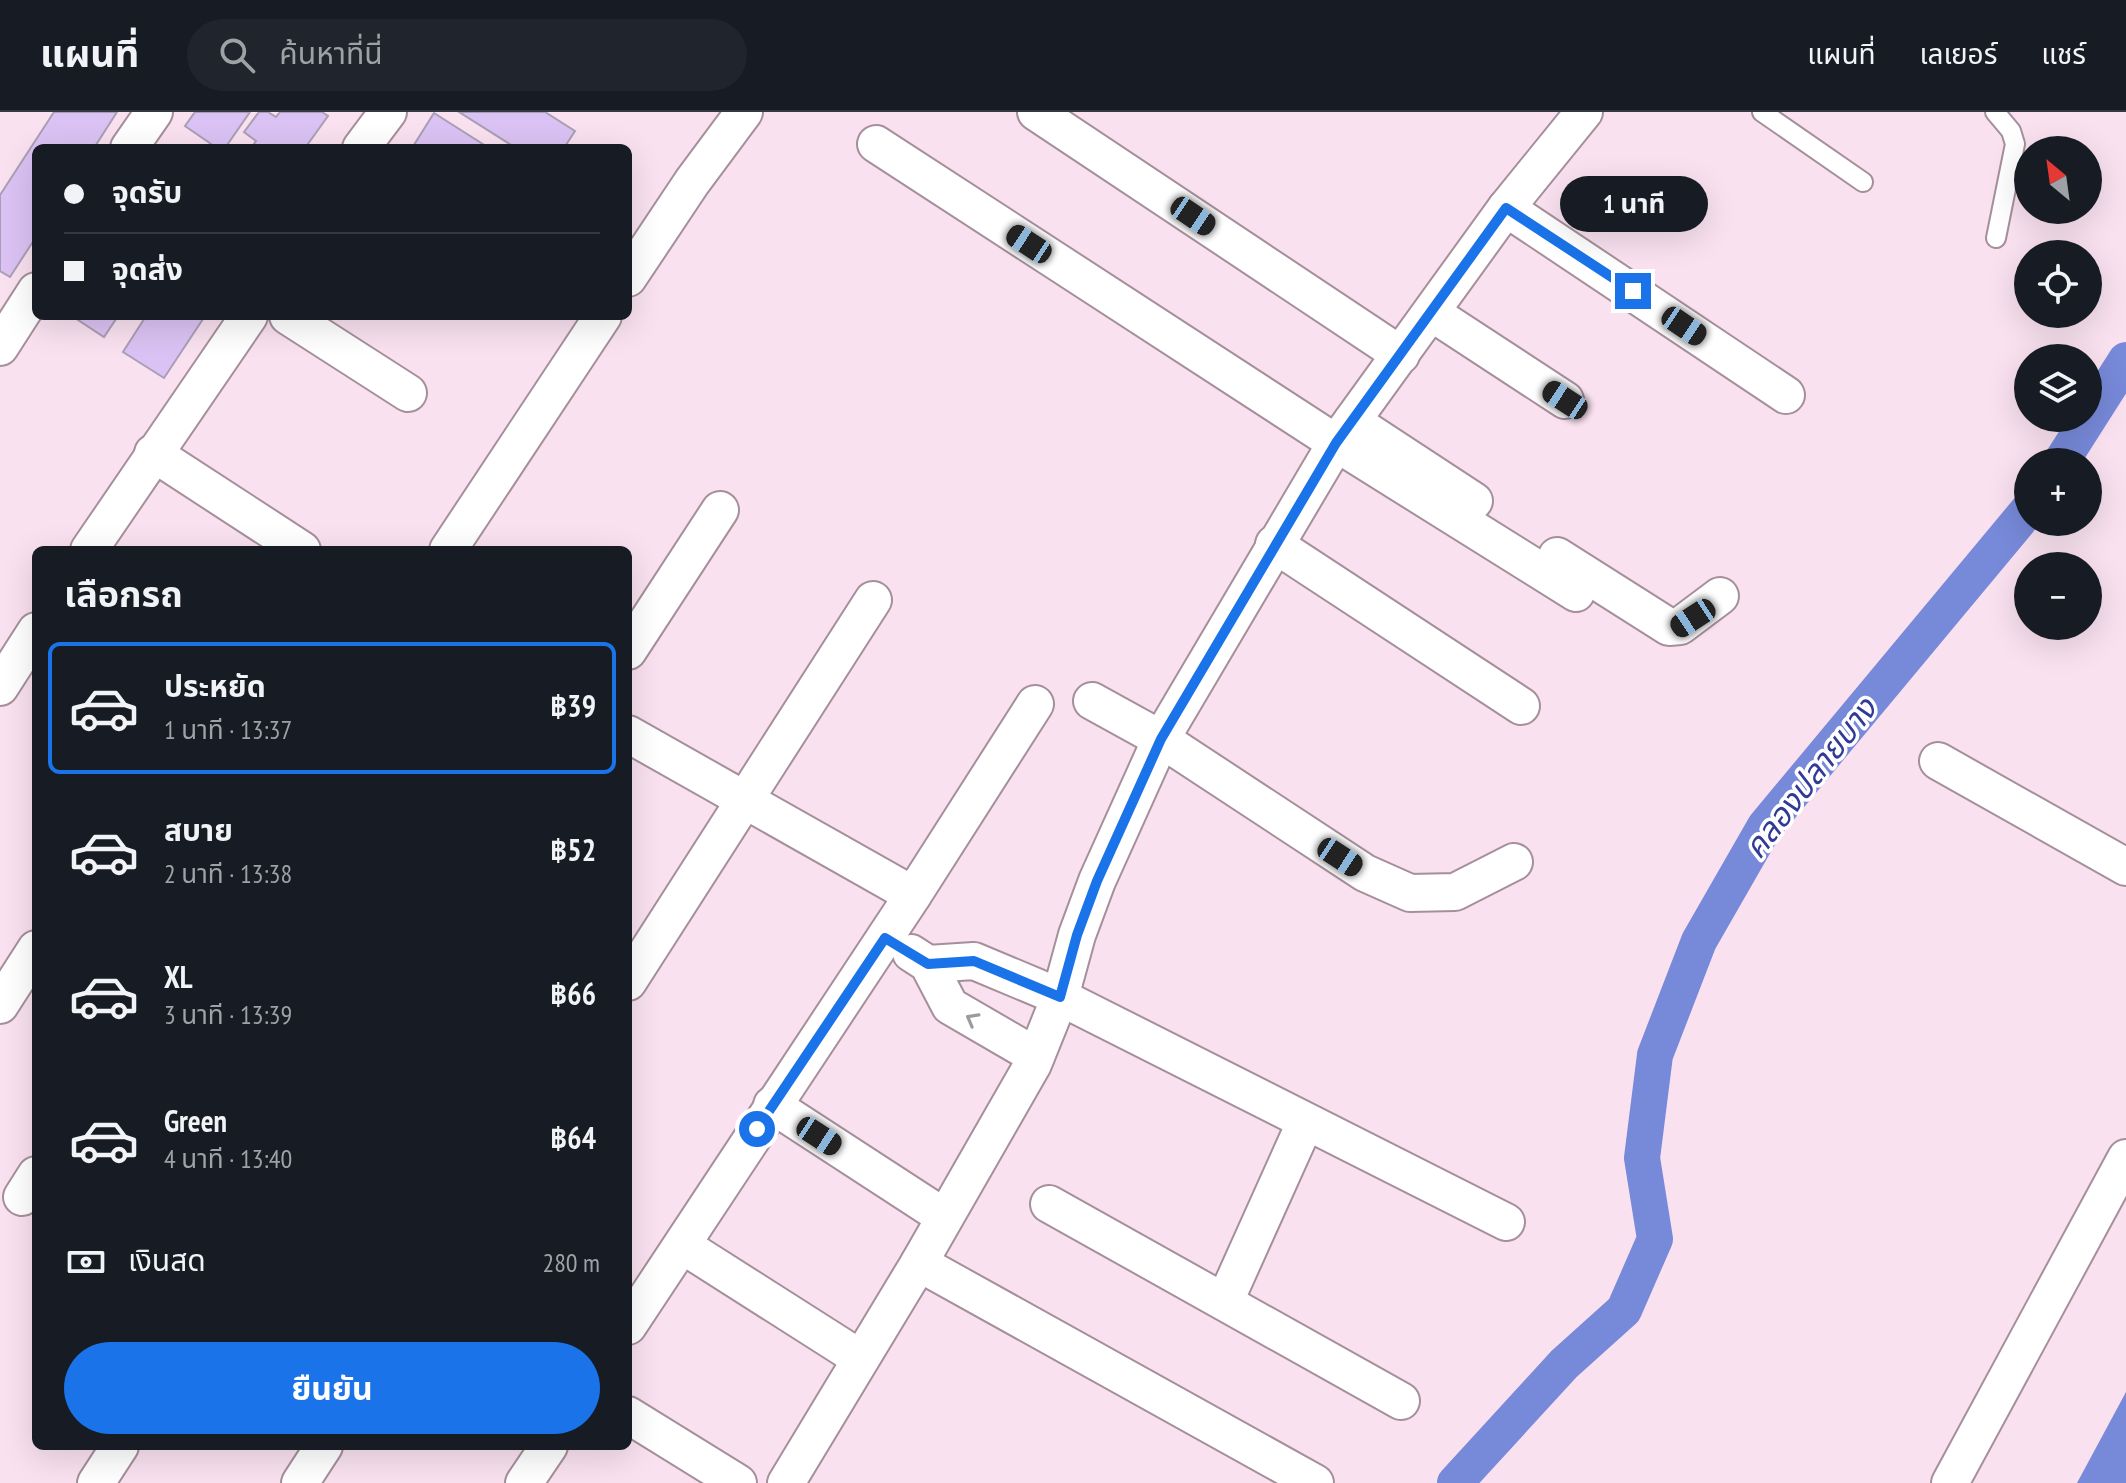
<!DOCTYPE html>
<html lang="th">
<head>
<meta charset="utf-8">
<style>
  :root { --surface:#171b24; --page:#20242c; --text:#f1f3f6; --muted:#9ea1a6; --line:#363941; --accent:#1a73e8 }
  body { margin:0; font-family:"PT Sans Narrow","Noto Sans Thai",sans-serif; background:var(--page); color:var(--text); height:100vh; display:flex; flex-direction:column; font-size:30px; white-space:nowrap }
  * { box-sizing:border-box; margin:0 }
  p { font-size:26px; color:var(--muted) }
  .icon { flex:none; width:44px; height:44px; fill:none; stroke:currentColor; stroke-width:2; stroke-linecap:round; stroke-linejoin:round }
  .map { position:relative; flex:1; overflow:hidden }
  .drawer { position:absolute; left:32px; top:434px; width:600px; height:904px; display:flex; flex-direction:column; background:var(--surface); border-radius:12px; box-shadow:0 8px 32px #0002 }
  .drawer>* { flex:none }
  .guide { position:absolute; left:32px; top:32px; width:600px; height:176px; border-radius:12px; box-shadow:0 8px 32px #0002; display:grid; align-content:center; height:176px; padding:0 32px; background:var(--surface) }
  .needle { width:52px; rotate:331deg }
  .buttons { position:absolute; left:2014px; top:24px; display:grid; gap:16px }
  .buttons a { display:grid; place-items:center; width:88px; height:88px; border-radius:50%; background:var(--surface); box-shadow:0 8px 32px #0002; font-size:40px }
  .end { position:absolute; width:36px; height:36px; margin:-18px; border:10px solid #1a73e8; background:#fff; box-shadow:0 0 0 4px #fff }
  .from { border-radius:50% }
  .bubble { position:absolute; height:56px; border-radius:28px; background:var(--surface); box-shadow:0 8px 32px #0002; font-size:26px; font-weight:700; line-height:56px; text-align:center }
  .car { position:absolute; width:24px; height:48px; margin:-24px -12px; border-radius:10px; box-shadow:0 0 6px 2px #0007; background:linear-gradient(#222 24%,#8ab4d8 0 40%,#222 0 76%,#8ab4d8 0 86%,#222 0) }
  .guide b { display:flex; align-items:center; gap:28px; height:76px; font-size:30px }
  .guide b+b { border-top:2px solid var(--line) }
  .guide i { width:20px; height:20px; background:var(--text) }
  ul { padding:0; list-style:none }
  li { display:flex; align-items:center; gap:24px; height:132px; margin:0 16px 12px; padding:0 16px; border:4px solid transparent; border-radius:12px }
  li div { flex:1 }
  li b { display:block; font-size:30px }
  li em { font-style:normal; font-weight:700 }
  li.current { border-color:var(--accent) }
  li>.icon { width:72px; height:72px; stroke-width:1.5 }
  h2 { padding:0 32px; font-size:36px; line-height:96px }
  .pay { display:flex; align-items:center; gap:20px; height:88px; padding:0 32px; font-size:30px }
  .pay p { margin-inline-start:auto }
  .cta { display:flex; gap:16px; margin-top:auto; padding:16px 32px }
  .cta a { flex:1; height:92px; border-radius:48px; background:var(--accent); color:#fff; font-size:32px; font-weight:700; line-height:92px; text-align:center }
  header { display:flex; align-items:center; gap:48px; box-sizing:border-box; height:112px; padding:0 40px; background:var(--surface); border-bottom:2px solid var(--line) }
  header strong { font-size:38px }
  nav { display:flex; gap:44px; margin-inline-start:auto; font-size:28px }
  .search { width:560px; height:72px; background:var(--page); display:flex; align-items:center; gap:20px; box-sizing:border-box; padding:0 28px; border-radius:44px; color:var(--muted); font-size:30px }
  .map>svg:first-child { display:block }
  .water { fill:#7789d9 }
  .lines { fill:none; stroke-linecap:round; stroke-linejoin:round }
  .canal { stroke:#7789d9; stroke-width:36 }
  .building { fill:#dbc2f4; stroke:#a99fb4; stroke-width:2 }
  .lane-casing { stroke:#a58f9b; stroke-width:22 }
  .street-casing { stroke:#a58f9b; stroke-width:40 }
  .lane { stroke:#fff; stroke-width:18 }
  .street { stroke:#fff; stroke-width:36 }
  .oneway { stroke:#9e999c }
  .route { stroke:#1a73e8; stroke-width:10 }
  .labels { text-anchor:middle; stroke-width:7; stroke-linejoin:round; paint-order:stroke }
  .water-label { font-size:32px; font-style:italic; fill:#303a97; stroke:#fff }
</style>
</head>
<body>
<header>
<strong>แผนที่</strong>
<div class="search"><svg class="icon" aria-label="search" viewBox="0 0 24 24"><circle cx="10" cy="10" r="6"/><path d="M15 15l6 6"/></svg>ค้นหาที่นี่</div>
<nav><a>แผนที่</a><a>เลเยอร์</a><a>แชร์</a></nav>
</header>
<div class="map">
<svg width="2126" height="1371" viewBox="0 0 2126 1371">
  <rect width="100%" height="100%" fill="#f9e1ef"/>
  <path class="water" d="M2126,1280V1371H2077Z"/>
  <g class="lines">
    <g class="canal">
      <path d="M2061,350L2126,248"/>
      <path d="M1455,1371L1564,1252L1624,1198L1655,1127L1642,1046L1655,943L1699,829L1765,714L2028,398"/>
    </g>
  </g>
  <g class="building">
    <path d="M54,0H117L94,36H36V125L10,165L0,159V83Z"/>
    <path d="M195,0H250L225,36H217L185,14Z"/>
    <path d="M259,0H268L276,5L280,0H322L328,4L305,36H251L256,29L244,20Z"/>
    <path d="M459,0H545L575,19L564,36H516Z"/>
    <path d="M434,1L489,36H412Z"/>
    <path d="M72,204H118L104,225Z"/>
    <path d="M146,204H205L164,266L123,240Z"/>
  </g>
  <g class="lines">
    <g class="lane-casing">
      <g id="lane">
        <path d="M1762,0L1863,70"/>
        <path d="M1995,0L2011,19L2015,32L1996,126"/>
      </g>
    </g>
    <g class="street-casing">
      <g id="street">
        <path d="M1036,0L1401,243"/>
        <path d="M876,32L1336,331L1576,481"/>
        <path d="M129,36L154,0"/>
        <path d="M361,36L388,0"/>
        <path d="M1506,96L1786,283"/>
        <path d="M628,166L692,70L744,0"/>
        <path d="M1432,201L1565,288"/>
        <path d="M288,204L408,281"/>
        <path d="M0,235L36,179"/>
        <path d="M1352,309L1474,389"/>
        <path d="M153,341L302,438"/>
        <path d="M1274,432L1521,594"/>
        <path d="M89,438L249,204"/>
        <path d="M448,438L603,204"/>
        <path d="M1557,444L1669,515L1680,514L1720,484"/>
        <path d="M628,539L720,398"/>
        <path d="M0,575L36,519"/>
        <path d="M1092,589L1161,627L1365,761L1410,781L1455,780L1514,750"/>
        <path d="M628,622L913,783"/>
        <path d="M1938,649L2126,755"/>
        <path d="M911,841L928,852L950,894L1036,944"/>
        <path d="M928,852L974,849L1060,885L1506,1110"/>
        <path d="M628,870L873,488"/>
        <path d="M0,893L36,837"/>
        <path d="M772,993L935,1099"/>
        <path d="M22,1085L36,1063"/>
        <path d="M1049,1092L1401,1289"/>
        <path d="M682,1133L847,1238"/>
        <path d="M919,1151L1315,1371"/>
        <path d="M1225,1189L1305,1011"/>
        <path d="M628,1214L913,783L1035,592"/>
        <path d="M628,1303L738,1371"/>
        <path d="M96,1371L120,1334"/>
        <path d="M300,1371L324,1334"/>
        <path d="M524,1371L549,1334"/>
        <path d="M786,1371L919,1151L1033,952L1060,885L1077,823L1097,769L1161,627L1336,331L1506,96L1584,0"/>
        <path d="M1950,1371L2126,1046"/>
      </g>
    </g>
    <use href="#lane" class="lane"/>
    <use href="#street" class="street"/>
  </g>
  <defs><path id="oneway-chevron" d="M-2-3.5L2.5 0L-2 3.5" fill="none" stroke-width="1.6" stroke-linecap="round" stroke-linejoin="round" transform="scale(2)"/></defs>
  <use class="oneway" href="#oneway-chevron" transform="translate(972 907) rotate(-151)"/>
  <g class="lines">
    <path class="route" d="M757,1017L885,826L928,852L974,849L1060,885L1077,823L1097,769L1161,627L1336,331L1506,96L1633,179"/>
  </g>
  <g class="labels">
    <g class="water-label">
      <text transform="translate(1810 666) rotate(-52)" y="11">คลองปลายบาง</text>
    </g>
  </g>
</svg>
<div class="buttons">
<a><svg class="needle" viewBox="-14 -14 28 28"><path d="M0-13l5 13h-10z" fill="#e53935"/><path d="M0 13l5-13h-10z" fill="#9ea1a6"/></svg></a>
<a><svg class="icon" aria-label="locate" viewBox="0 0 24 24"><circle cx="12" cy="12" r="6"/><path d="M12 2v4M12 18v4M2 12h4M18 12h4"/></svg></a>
<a><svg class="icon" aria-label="layers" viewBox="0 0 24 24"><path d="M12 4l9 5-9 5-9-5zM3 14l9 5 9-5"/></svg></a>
<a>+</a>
<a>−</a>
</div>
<i class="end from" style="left:757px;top:1017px"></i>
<i class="end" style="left:1633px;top:179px"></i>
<div class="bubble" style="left:1560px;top:64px;width:148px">1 นาที</div>
<i class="car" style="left:1193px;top:104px;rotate:124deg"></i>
<i class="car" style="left:1029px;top:132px;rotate:303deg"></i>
<i class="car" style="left:1684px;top:214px;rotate:124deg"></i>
<i class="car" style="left:1565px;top:288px;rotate:303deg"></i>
<i class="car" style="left:1693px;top:506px;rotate:237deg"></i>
<i class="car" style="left:1340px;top:745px;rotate:123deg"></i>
<i class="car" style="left:819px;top:1024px;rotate:123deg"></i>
<div class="guide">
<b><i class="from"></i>จุดรับ</b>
<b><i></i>จุดส่ง</b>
</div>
<section class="drawer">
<h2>เลือกรถ</h2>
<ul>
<li class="current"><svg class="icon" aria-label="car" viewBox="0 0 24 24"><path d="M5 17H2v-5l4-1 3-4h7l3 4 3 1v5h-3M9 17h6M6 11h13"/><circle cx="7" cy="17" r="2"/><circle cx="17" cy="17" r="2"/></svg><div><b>ประหยัด</b><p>1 นาที · 13:37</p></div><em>฿39</em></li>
<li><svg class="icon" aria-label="car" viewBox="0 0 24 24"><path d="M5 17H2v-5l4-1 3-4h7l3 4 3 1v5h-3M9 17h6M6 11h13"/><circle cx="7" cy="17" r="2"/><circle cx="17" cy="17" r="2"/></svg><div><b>สบาย</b><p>2 นาที · 13:38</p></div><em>฿52</em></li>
<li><svg class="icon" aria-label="car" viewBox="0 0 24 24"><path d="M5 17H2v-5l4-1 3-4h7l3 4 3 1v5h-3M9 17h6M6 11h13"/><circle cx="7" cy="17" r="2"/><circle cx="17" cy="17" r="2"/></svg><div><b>XL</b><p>3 นาที · 13:39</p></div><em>฿66</em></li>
<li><svg class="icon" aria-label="car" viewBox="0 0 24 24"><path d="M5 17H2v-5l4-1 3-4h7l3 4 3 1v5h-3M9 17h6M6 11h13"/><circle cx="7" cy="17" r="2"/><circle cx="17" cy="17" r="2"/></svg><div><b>Green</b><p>4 นาที · 13:40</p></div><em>฿64</em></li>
</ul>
<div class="pay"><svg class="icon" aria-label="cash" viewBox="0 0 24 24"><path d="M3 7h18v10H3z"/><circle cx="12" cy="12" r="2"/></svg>เงินสด<p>280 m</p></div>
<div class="cta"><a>ยืนยัน</a></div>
</section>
</div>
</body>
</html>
